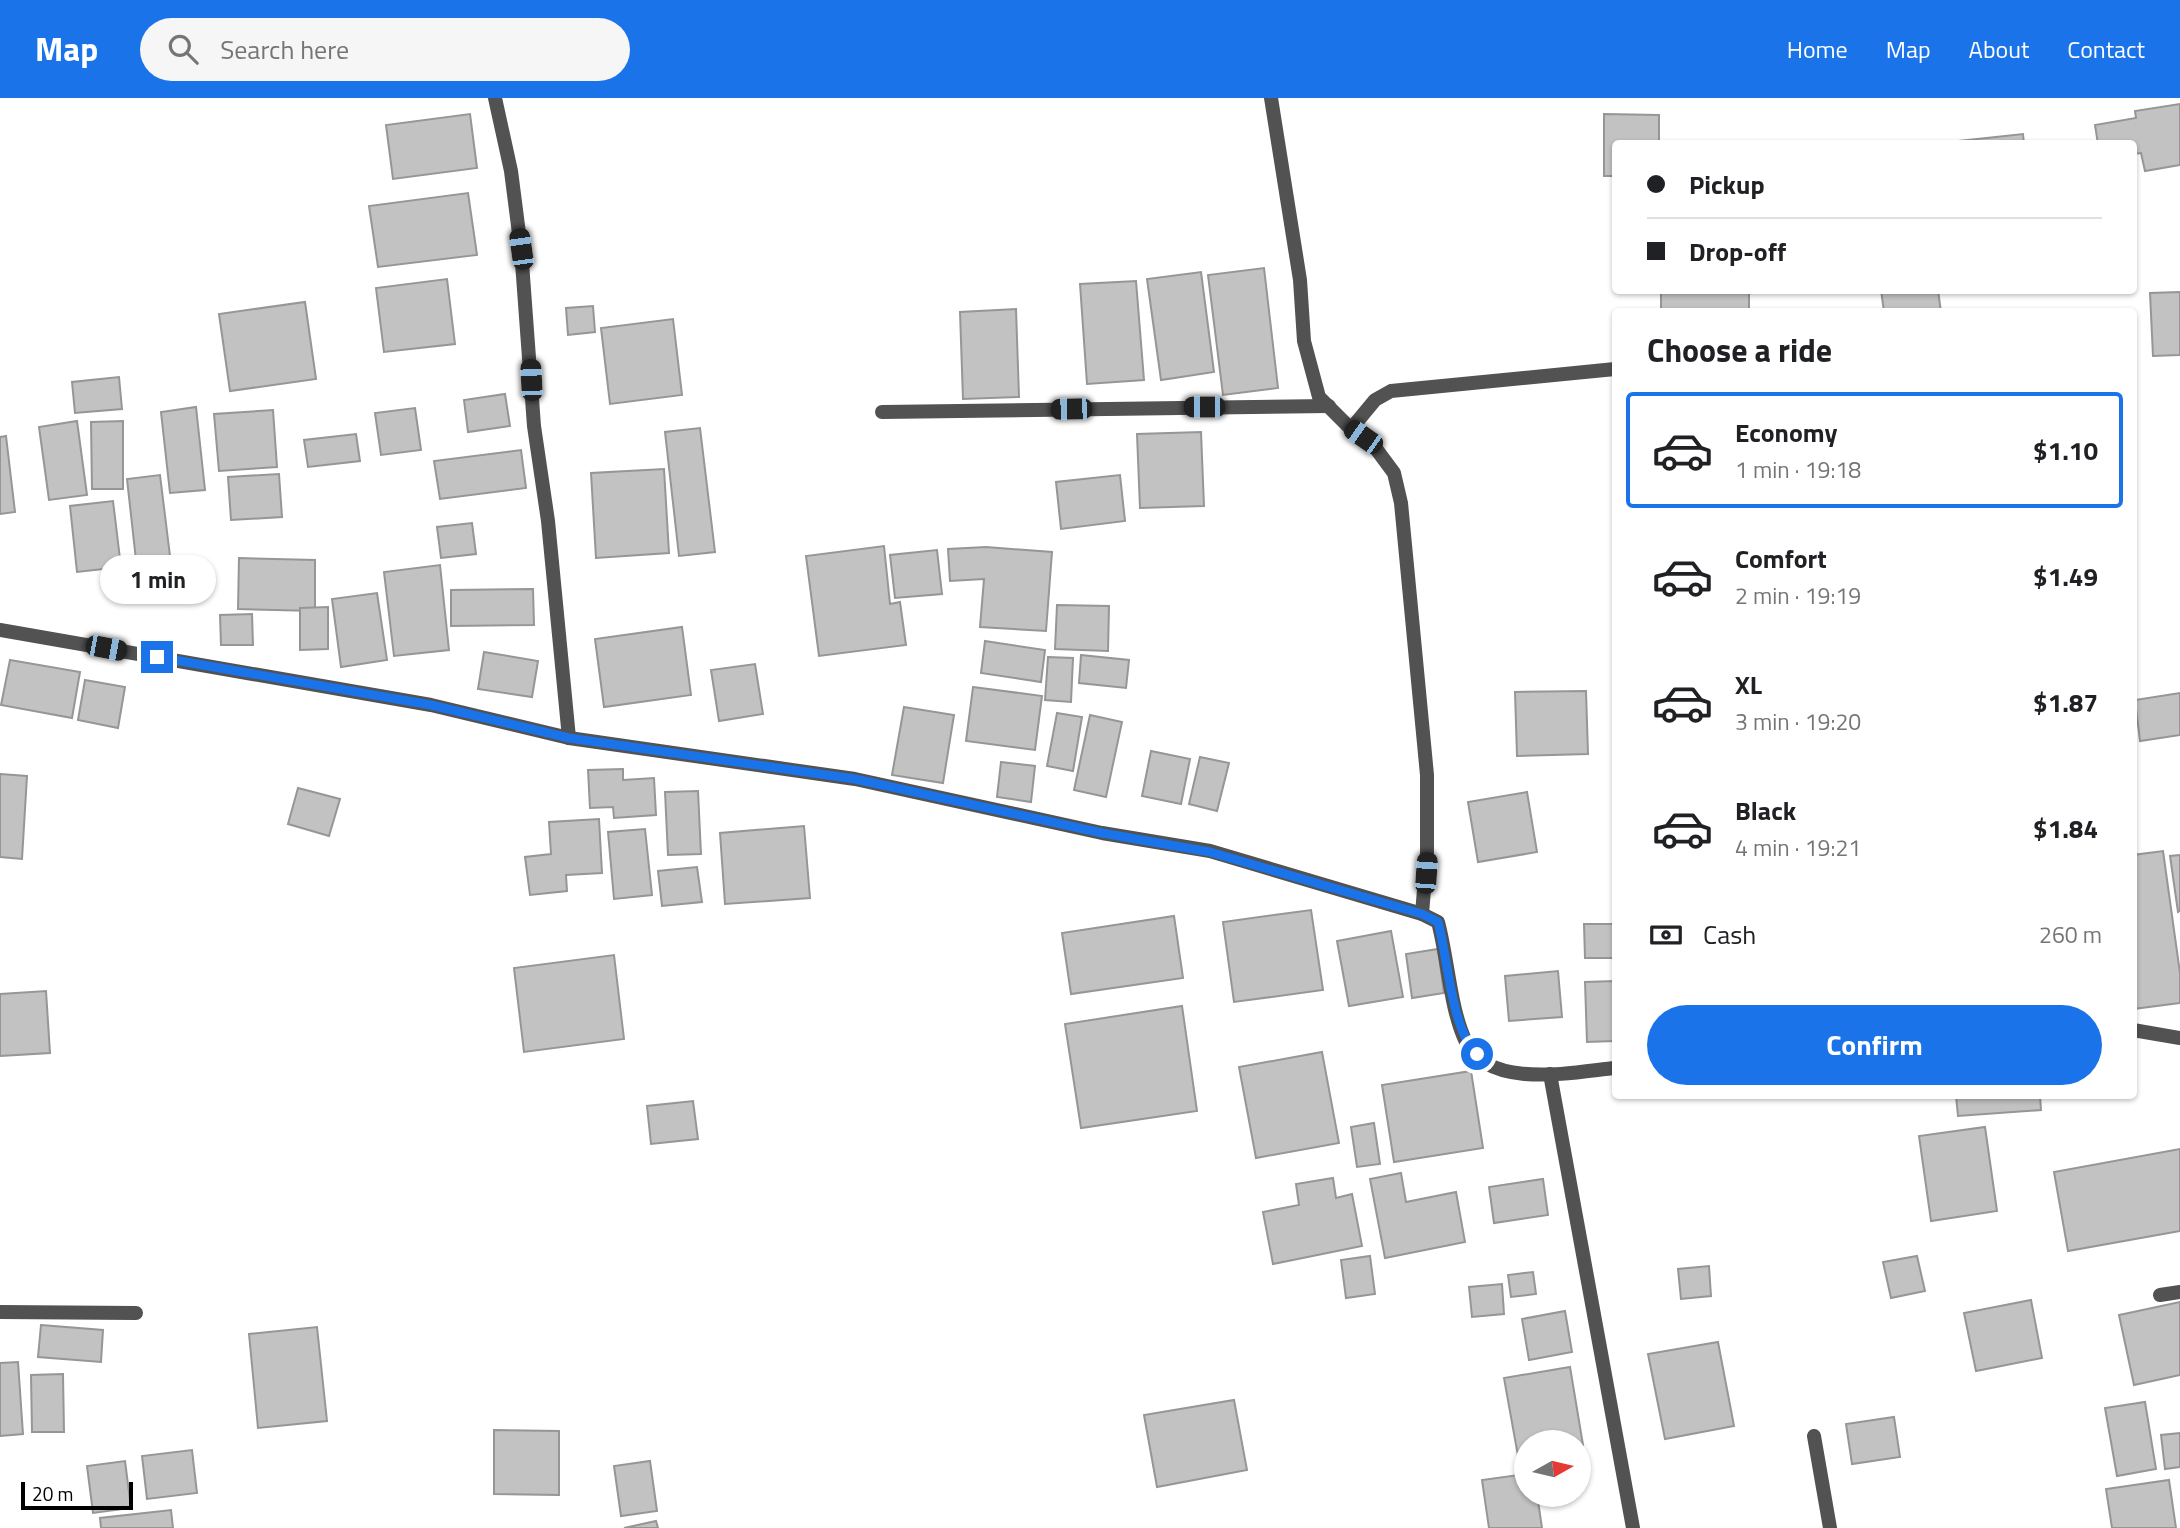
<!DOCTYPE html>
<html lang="en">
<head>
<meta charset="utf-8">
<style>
  :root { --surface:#fff; --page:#f6f6f6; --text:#202124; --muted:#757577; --line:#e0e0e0; --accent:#1a73e8 }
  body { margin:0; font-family:"Titillium Web",sans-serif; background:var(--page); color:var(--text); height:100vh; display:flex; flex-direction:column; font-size:26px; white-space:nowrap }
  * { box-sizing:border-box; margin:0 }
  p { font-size:23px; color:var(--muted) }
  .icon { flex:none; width:38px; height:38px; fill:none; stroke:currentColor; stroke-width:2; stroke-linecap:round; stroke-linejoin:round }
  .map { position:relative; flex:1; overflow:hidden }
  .panel { position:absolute; left:1612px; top:210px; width:525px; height:791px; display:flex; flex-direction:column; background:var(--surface); border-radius:7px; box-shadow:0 2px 5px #0004 }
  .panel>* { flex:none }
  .guide { position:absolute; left:1612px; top:42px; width:525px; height:154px; border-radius:7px; box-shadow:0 2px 5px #0004; display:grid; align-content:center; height:154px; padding:0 35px; background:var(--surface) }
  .needle { width:46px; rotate:82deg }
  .tools { position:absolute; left:1514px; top:1332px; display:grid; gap:14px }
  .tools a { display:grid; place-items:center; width:77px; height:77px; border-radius:50%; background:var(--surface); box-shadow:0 2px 5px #0004; font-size:35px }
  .scale { position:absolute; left:21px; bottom:18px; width:112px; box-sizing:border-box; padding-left:7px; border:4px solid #000; border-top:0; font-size:19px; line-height:24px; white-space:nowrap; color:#000; -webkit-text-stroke:5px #fff; paint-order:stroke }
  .end { position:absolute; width:32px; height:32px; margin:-16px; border:9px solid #1a73e8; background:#fff; box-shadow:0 0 0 4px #fff }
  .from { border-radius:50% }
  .bubble { position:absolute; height:49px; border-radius:24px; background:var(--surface); box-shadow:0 2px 5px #0004; font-size:23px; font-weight:700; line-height:49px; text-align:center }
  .car { position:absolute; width:21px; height:42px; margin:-21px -10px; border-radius:9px; box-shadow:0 0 5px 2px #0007; background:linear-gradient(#222 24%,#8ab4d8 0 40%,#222 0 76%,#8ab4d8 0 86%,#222 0) }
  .guide b { display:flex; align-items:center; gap:24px; height:66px; font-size:26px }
  .guide b+b { border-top:2px solid var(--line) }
  .guide i { width:18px; height:18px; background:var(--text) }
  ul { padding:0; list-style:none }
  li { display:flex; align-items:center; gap:21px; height:116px; margin:0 14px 10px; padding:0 21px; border:4px solid transparent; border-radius:7px }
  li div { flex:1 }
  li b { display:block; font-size:26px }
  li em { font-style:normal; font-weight:700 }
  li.selected { border-color:var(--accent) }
  li>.icon { width:63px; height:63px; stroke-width:1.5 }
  h2 { padding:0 35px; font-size:32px; line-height:84px }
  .pay { display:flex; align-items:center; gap:18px; height:77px; padding:0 35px; font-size:26px }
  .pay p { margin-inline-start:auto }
  .primary-button { display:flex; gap:14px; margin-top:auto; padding:14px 35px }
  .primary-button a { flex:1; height:80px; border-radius:42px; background:var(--accent); color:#fff; font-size:28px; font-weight:700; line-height:80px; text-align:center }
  header { display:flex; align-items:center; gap:42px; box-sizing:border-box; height:98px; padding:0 35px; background:var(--accent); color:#fff }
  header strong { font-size:33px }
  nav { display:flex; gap:38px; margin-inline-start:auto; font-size:24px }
  .search { width:490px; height:63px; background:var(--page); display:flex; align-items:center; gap:18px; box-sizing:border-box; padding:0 24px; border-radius:38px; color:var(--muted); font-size:26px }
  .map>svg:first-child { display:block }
  .building { fill:#c2c2c2; stroke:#969696; stroke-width:2 }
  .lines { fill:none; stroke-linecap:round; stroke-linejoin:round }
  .service { stroke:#525252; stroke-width:14 }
  .minor { stroke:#525252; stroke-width:14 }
  .route { stroke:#1a73e8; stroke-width:9 }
</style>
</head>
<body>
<header>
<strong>Map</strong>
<div class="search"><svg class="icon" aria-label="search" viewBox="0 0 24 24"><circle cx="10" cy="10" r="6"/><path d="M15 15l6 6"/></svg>Search here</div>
<nav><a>Home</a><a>Map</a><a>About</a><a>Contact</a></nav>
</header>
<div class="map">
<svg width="2180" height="1430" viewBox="0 0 2180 1430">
  <rect width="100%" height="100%" fill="#fff"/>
  <g class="building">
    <path d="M2180,6V67L2145,73L2141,55L2133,56V46H2098L2095,27L2136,20L2135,13Z"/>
    <path d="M470,16L477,70L393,81L386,27Z"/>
    <path d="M1604,16L1659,17V46H1615V78H1604Z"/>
    <path d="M2023,36L2024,46H1959V43Z"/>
    <path d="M468,95L477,157L378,169L369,108Z"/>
    <path d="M1264,170L1278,290L1223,297L1208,177Z"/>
    <path d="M1201,174L1214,274L1161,282L1147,181Z"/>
    <path d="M447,181L455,246L384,254L376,190Z"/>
    <path d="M1136,183L1144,282L1087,286L1080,186Z"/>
    <rect x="1661" y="192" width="88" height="22"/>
    <path d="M1881,192H1938L1941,214H1884Z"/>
    <path d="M2180,194V257L2153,258L2150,195Z"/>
    <path d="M305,204L316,281L230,293L219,216Z"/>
    <path d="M593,208L595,234L568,237L566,210Z"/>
    <path d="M1016,211L1019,299L963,301L960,214Z"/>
    <path d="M673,221L682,297L610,306L601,230Z"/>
    <path d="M119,279L122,311L75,315L72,284Z"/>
    <path d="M505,296L510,328L468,334L464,302Z"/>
    <path d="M196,309L205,392L170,395L161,314Z"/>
    <path d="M415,310L421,352L381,357L375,315Z"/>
    <path d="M273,312L277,369L219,373L214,316Z"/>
    <path d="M77,323L87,397L49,402L39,329Z"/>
    <path d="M123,323V391H92L91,324Z"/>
    <path d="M700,330L715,454L679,458L665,334Z"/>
    <path d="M1201,334L1204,408L1140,410L1137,336Z"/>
    <path d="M356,336L360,363L308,369L304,342Z"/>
    <path d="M6,338L15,414L0,416V339Z"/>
    <path d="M521,352L526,390L440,401L434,363Z"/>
    <path d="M664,371L669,455L596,460L591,375Z"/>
    <path d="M279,376L282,419L231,422L228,379Z"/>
    <path d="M160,377L170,458L136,462L127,381Z"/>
    <path d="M1120,377L1125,423L1061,431L1056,384Z"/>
    <path d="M113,403L121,469L77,474L70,408Z"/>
    <path d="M472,425L476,456L441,460L437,429Z"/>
    <path d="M884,448L890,506L900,504L906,547L819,558L806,458Z"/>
    <path d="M986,449L1052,454L1046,533L980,529L984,481L950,483L948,451Z"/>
    <path d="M937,452L942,496L895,500L890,457Z"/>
    <path d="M239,460L315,462V513L238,511Z"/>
    <path d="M440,467L449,552L394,558L384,474Z"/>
    <path d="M533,491L534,527L451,528V492Z"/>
    <path d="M377,495L387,562L341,569L332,501Z"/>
    <path d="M1057,507L1109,508L1108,553L1055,551Z"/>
    <path d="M328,509V551L300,552V510Z"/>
    <path d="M252,516L253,547H221L220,517Z"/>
    <path d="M682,529L691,597L604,609L595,541Z"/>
    <path d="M985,543L1045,552L1041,584L981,575Z"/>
    <path d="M484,554L538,563L532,599L478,591Z"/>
    <path d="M1081,557L1129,562L1126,590L1079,585Z"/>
    <path d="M1048,559L1073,560L1071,604L1045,602Z"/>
    <path d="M10,562L80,574L72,620L1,607Z"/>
    <path d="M755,566L763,616L719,623L711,572Z"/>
    <path d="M85,582L125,589L118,630L78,622Z"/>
    <path d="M973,589L1042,598L1035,652L966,643Z"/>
    <path d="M1586,593L1588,656L1517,658L1515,594Z"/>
    <path d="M2180,595V637L2140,643L2135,602Z"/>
    <path d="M904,609L954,617L943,685L892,677Z"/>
    <path d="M1057,615L1082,619L1073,673L1047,668Z"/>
    <path d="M1090,617L1122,624L1106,699L1074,692Z"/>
    <path d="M1151,653L1190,661L1181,706L1142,698Z"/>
    <path d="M1200,659L1229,665L1217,713L1189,706Z"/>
    <path d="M1001,664L1035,668L1031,704L997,699Z"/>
    <path d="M623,671V682L654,680L656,717L614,720L613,709L590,710L588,672Z"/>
    <path d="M0,676L27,678L22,761L0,759Z"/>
    <path d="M298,690L340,701L329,738L288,726Z"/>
    <path d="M698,693L701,756L668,757L665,694Z"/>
    <path d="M1527,694L1537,754L1478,764L1468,704Z"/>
    <path d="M599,721L602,775L566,777L567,793L530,797L525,759L551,756L549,724Z"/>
    <path d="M804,728L810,800L725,806L720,735Z"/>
    <path d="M645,731L652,797L614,801L608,734Z"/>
    <path d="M2163,753L2180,875V905L2133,911V757Z"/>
    <path d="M2180,757V813L2178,814L2170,758Z"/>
    <path d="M697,769L702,804L662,808L658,773Z"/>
    <path d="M1311,812L1323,892L1234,904L1223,824Z"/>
    <path d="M1174,818L1183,880L1071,896L1062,835Z"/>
    <path d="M1584,826H1615V860H1585Z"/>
    <path d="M1391,833L1403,899L1349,908L1337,843Z"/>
    <path d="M1438,851L1444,895L1412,900L1406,856Z"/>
    <path d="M614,857L624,941L524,954L514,870Z"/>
    <path d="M1558,873L1562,919L1509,923L1505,878Z"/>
    <path d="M1615,883V943L1587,944L1585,884Z"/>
    <path d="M46,893L50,955L0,958V896Z"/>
    <path d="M1182,908L1197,1013L1081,1030L1065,926Z"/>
    <path d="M1322,954L1339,1045L1256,1060L1239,969Z"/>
    <path d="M1471,973L1483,1050L1394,1064L1382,987Z"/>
    <path d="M1956,998H2040L2041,1012L1958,1018Z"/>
    <path d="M693,1003L698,1041L651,1046L647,1008Z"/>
    <path d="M1374,1025L1380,1066L1357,1069L1351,1029Z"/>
    <path d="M1985,1029L1997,1113L1931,1123L1919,1038Z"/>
    <path d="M2180,1051V1133L2068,1153L2054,1074Z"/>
    <path d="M1401,1075L1406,1104L1456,1094L1465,1144L1385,1160L1370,1081Z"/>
    <path d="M1333,1080L1336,1100L1352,1096L1362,1148L1273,1166L1263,1114L1299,1107L1296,1086Z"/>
    <path d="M1543,1081L1548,1117L1494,1125L1489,1089Z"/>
    <path d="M1370,1158L1375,1196L1346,1200L1341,1162Z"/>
    <path d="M1917,1158L1925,1193L1891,1200L1883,1164Z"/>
    <path d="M1709,1168L1711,1198L1681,1201L1678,1171Z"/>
    <path d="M1533,1174L1536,1196L1511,1199L1508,1177Z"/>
    <path d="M1502,1186L1504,1216L1472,1219L1469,1189Z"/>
    <path d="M2031,1202L2042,1260L1976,1273L1964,1215Z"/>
    <path d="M2180,1204V1277L2134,1287L2119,1217Z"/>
    <path d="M1565,1213L1572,1254L1529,1262L1522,1221Z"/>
    <path d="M41,1227L103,1232L101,1264L38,1259Z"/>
    <path d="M317,1229L327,1323L258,1330L249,1236Z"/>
    <path d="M1718,1244L1734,1328L1665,1341L1648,1256Z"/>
    <path d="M18,1264L23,1336L0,1338V1265Z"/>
    <path d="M1570,1269L1583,1347L1526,1344V1356L1518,1358L1504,1280Z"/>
    <path d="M63,1276L64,1334H32L31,1277Z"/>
    <path d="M1234,1302L1247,1372L1157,1389L1144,1317Z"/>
    <path d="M2145,1304L2156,1371L2117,1378L2105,1310Z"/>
    <path d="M1894,1319L1900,1359L1852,1366L1846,1326Z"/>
    <path d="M494,1332L559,1333V1397L494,1396Z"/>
    <path d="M2180,1335V1369L2165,1371L2161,1337Z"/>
    <path d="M192,1352L197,1395L147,1401L142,1358Z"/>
    <path d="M125,1363L131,1410L93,1415L87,1368Z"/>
    <path d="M650,1363L657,1413L621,1418L614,1368Z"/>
    <path d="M1526,1376V1396H1537L1542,1430H1489L1482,1382Z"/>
    <path d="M2169,1382L2176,1430H2112L2106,1391Z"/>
    <path d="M171,1412L173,1430H101L100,1420Z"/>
    <path d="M656,1423L658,1430H624Z"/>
  </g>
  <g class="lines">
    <g class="service">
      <path d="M1351,331L1375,302L1391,293L1615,271"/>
      <path d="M2160,1197L2180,1194"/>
    </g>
    <g class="minor">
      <path d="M495,0L511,73L521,151L534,328L548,423L569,640"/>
      <path d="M1271,0L1300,182L1304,243L1319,299L1351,331L1374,348L1394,375L1401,405L1427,677V755L1422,816"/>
      <path d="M882,314L1329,308"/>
      <path d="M0,532L431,607L569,640L855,681L1102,735L1210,753L1422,816L1438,824C1448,861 1450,911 1466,944C1489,992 1574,974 1615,970"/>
      <path d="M2133,932L2180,940"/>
      <path d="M1550,976L1633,1430"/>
      <path d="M0,1214L136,1215"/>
      <path d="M1814,1338L1830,1430"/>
    </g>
  </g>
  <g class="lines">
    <path class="route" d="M157,559L431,607L569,640L855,681L1102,735L1210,754L1422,816L1438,824C1448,860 1451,931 1477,956"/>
  </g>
</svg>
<div class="tools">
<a><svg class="needle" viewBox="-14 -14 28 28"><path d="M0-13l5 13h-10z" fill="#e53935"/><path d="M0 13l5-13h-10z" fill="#757577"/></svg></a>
</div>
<div class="scale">20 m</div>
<i class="end from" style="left:1477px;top:956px"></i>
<i class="end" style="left:157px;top:559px"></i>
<div class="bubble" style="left:100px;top:457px;width:116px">1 min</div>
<i class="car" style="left:521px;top:151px;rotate:352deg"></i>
<i class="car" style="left:531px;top:282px;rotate:357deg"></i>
<i class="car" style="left:1204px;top:309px;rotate:270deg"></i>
<i class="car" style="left:1071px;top:311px;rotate:269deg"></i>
<i class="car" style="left:1363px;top:339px;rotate:305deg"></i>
<i class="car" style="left:106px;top:550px;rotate:101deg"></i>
<i class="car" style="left:1426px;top:775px;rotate:4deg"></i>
<div class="guide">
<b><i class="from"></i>Pickup</b>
<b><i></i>Drop-off</b>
</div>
<section class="panel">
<h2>Choose a ride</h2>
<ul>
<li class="selected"><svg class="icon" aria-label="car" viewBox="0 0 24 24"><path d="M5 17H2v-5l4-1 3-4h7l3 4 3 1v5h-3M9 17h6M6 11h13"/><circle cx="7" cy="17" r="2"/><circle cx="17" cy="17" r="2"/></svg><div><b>Economy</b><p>1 min · 19:18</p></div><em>$1.10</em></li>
<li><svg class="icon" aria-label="car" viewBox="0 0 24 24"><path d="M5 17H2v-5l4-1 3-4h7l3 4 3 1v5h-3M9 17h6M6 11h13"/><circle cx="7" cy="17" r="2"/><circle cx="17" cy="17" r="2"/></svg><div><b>Comfort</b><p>2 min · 19:19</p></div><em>$1.49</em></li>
<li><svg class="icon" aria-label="car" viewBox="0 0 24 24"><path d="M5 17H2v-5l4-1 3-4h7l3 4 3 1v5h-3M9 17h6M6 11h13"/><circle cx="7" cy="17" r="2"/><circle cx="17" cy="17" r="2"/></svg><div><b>XL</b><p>3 min · 19:20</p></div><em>$1.87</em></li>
<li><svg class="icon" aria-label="car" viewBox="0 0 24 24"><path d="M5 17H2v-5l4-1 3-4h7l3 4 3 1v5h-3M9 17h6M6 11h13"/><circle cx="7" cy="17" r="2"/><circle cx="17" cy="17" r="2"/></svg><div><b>Black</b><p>4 min · 19:21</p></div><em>$1.84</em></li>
</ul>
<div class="pay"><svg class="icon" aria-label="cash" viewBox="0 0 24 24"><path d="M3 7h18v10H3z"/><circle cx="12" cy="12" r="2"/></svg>Cash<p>260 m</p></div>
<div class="primary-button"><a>Confirm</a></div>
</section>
</div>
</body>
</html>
